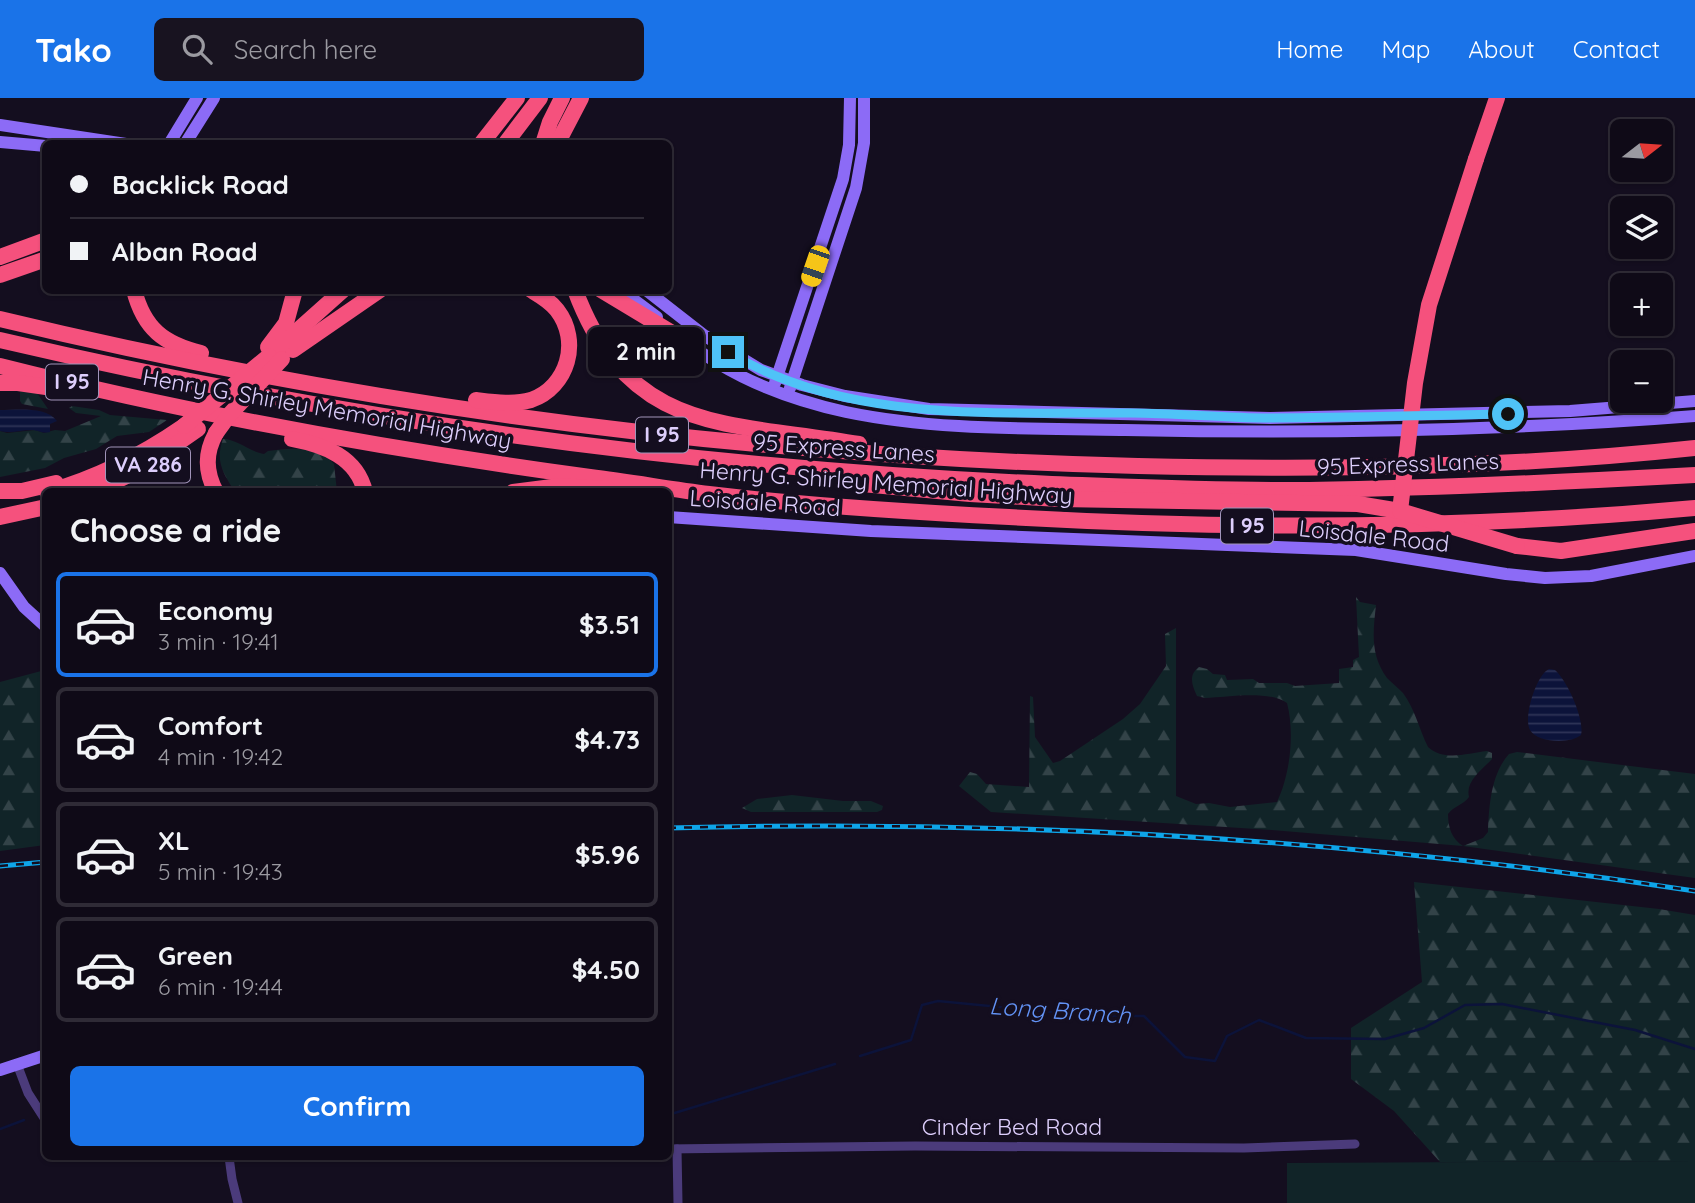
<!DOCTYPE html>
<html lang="en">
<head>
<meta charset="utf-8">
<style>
  :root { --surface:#0f0a17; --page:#181320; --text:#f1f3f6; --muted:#9b9aa1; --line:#2f2b36; --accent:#1a73e8 }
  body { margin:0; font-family:Quicksand,sans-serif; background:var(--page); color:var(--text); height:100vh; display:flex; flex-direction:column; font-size:26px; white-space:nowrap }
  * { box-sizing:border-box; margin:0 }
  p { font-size:23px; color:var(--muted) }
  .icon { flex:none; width:38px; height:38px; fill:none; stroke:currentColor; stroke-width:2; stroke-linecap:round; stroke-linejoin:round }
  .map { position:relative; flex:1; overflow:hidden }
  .sheet { position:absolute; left:42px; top:390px; width:630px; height:672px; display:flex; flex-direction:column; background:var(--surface); border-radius:10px; box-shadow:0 2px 5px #0004,0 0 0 2px var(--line) }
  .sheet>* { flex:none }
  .top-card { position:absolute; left:42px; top:42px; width:630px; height:154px; border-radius:10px; box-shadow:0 2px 5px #0004,0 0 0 2px var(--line); display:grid; align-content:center; height:154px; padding:0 28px; background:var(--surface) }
  .needle { width:46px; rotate:73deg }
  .fabs { position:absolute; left:1610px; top:21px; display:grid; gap:14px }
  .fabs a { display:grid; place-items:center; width:63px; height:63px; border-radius:10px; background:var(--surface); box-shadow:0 2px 5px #0004,0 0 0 2px var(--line); font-size:35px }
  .end { position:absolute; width:32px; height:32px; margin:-16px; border:9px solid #4fc3f7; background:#111; box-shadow:0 0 0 4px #111 }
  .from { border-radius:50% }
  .bubble { position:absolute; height:49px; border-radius:10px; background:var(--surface); box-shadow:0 2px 5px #0004,0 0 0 2px var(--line); font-size:23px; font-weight:700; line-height:49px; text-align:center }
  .car { position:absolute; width:21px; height:42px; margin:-21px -10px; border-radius:9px; box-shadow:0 0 5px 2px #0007; background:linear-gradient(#f5c518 24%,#345 0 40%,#f5c518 0 76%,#345 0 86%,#f5c518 0) }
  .top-card b { display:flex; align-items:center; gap:24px; height:66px; font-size:26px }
  .top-card b+b { border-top:2px solid var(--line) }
  .top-card i { width:18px; height:18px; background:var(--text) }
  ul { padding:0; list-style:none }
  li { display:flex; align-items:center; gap:21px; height:105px; margin:0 14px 10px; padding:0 14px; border:4px solid var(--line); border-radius:10px }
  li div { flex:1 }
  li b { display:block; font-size:26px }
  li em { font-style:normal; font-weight:700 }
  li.active { border-color:var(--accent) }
  li>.icon { width:63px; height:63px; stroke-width:1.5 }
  h2 { padding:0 28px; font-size:32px; line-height:84px }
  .primary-button { display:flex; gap:14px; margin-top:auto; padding:14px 28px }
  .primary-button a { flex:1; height:80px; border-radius:10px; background:var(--accent); color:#fff; font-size:28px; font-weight:700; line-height:80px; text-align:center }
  header { display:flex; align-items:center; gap:42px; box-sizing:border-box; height:98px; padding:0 35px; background:var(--accent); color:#fff }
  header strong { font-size:33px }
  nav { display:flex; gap:38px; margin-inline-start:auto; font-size:24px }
  .search { width:490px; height:63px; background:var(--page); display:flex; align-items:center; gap:18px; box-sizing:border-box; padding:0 24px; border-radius:10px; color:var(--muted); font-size:26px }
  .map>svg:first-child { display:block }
  .forest { fill:url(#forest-firs) }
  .green { fill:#112428 }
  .water { fill:url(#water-rules) }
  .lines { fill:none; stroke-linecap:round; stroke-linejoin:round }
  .stream { stroke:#0c133a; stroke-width:2.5 }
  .street { stroke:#4b3b7b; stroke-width:9 }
  .secondary { stroke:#8c6bf6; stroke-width:12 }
  .highway { stroke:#f5517d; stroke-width:16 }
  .rail-casing { stroke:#0ea5e9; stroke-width:5 }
  .rail { stroke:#140e1f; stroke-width:2.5; stroke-dasharray:8; stroke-linecap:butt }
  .highway-bridge { stroke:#f5517d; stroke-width:16 }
  .route { stroke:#4fc3f7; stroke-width:9 }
  .labels { text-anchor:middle; stroke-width:7; stroke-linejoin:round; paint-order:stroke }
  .shield { fill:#140e1f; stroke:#a194ba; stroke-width:2 }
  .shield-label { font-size:21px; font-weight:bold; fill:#ddcefc }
  .street-label { font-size:23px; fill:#ddcefc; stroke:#140e1f }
  .water-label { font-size:24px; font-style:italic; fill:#6393f6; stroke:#140e1f }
</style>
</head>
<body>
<header>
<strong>Tako</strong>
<div class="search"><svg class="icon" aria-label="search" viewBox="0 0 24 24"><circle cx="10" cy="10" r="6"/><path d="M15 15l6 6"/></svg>Search here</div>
<nav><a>Home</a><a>Map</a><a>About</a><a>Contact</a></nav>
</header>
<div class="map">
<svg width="1695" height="1105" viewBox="0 0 1695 1105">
  <defs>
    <pattern id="forest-firs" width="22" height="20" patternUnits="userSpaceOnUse" patternTransform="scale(1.75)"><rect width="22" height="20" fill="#112428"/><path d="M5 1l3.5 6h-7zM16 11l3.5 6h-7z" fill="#334348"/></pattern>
    <pattern id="water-rules" width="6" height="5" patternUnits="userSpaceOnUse" patternTransform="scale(1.75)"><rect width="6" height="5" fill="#0c133a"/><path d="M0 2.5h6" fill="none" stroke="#2f3457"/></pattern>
  </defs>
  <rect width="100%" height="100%" fill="#140e1f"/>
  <g class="forest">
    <path d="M20,293L37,295L48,311L22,306L20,303Z"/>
    <path d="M72,308L99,312L110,317L167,322L149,334L117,338L96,351L64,360L45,370L0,379V333L7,335L35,332L44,335L55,332L65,333L101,318L76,315L69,310Z"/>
    <path d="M223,341C237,341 250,354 264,356L268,353C290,350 318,347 334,366L337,394H235C223,375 215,363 223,341Z"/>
    <path d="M1356,499L1360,504L1376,507C1373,534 1370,557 1387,580C1392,585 1398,590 1403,595C1415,611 1419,631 1428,649C1444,664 1468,655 1487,653L1492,655V661C1482,672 1465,683 1469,699C1463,707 1454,708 1448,716C1448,730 1452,741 1463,748L1483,740L1488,734C1489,708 1491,676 1509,656L1517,654L1695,676V780L1463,748L1272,732L991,714L959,688L970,674L977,676L986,686L1029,689L1030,598L1033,599L1035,639L1053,665L1060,663L1123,621L1140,606L1166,568L1165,536L1176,530V698L1196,706L1209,705L1230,709L1277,704C1290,677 1295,635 1287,605C1269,592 1228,599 1205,600L1197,598C1192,587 1188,577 1199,569L1207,571L1213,576L1225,577L1227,582L1253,581L1259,585H1287L1295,588L1339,585V571L1353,569V562L1359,559Z"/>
    <path d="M45,572V747L0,753V584Z"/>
    <path d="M792,697L843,703H871L883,708L882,712L877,714H751L742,710L757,701Z"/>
    <path d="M1414,784L1659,811L1695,817V1063L1440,1064L1394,1013L1351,981V930L1422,884Z"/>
  </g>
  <path class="green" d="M1695,1063V1105H1287V1065Z"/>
  <g class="water">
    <path d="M0,312C17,312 46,308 57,323L50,326V334C42,336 39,332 31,332C21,332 11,336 0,333Z"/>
    <path d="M1549,571L1555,572C1567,582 1585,622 1581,637C1571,646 1537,645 1530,632C1523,620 1536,577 1549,571Z"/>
  </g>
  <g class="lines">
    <g class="stream">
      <path d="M860,958L911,942L922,907L938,903L1091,918H1144L1185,959L1215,963L1227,938L1259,922L1306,940L1385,941L1424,930L1465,907L1502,906L1635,932L1695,951"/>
      <path d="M668,1017L835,966"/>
      <path d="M0,1031L24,1022"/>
    </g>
    <g class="street">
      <path d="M17,966L28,995L46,1023"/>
      <path d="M668,1051L915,1048L1244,1050L1355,1046"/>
      <path d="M677,1051L678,1105"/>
      <path d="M229,1059L232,1081L238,1105"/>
    </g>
    <g class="secondary">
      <path d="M0,27L126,46"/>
      <path d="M0,44L46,48"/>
      <path d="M169,46L197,0"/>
      <path d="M185,46L214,0"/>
      <path d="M621,192L657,219"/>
      <path d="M646,192L705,238L761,272L802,287L845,298L929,311L1270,320L1570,313L1695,303"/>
      <path d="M679,237C725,277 787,301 846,314C937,333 1032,330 1125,332C1315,336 1505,333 1695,318"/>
      <path d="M775,285L843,81L849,47L850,0"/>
      <path d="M790,290L856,90L864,45V0"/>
      <path d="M668,419L871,433L1356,452L1506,476L1545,480L1591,478L1695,458"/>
      <path d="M0,475L24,509L46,529"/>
      <path d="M0,972L46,957"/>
    </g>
    <g class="highway">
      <path d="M481,46L517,0"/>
      <path d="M505,46L540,0"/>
      <path d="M543,46L550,24L562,0"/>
      <path d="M557,46L581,0"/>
      <path d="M1476,61L1497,0"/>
      <path d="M0,159L46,142"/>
      <path d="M0,177L46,161"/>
      <path d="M134,192C144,231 164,246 201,255"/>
      <path d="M575,192C630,339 729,323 859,346"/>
      <path d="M601,192L684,242"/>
      <path d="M0,221C373,311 755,359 1138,368C1324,372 1510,370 1695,350"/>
      <path d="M0,242C346,323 697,371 1052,386C1138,389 1224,393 1309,392C1438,390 1567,384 1695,377"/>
      <path d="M268,249L286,225L295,192"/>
      <path d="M293,252L380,192"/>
      <path d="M269,258L343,192"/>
      <path d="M0,268C194,317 392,352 590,379C630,384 670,391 709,396C809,408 909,414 1009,419C1238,432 1467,431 1695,410"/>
      <path d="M0,285H18L46,289"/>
      <path d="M476,302C493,304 514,307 531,302C568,289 581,243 557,212C550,203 541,198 531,192"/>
      <path d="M216,335C205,355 205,373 216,394"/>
      <path d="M292,341C324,347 357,359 365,394"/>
      <path d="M862,386L970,396L1059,401L1358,406L1400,413"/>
      <path d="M0,393H22L56,385"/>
      <path d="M47,394C97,380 142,357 184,328"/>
      <path d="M93,394L139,372L198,331"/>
      <path d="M513,394L560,388L608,391"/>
      <path d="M0,419L46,409"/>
      <path d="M1517,448L1561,453L1695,433"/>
    </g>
    <g class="rail-casing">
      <g id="rail">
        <path d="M668,730C1012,721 1356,741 1695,793"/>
        <path d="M0,768L46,764"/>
      </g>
    </g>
    <use href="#rail" class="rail"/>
    <g class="highway-bridge">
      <path d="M1476,61L1429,207L1415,285L1400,413L1517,448"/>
      <path d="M184,328L269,258"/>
      <path d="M216,335L229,317L282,261"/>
    </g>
  </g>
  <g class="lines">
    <path class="route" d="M728,254C846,326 998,314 1131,315C1177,315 1223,320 1269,320C1349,320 1428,317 1508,316"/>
  </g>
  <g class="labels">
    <g class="shield">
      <rect x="46" y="266.5" width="52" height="35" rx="5"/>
      <rect x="636" y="319.5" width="52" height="35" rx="5"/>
      <rect x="106" y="349.5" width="84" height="35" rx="5"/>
      <rect x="1221" y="410.5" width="52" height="35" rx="5"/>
    </g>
    <g class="shield-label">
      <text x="72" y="291">I 95</text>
      <text x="662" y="344">I 95</text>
      <text x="148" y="374">VA 286</text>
      <text x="1247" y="435">I 95</text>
    </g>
    <g class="street-label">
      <text transform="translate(327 311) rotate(10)" y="8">Henry G. Shirley Memorial Highway</text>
      <text transform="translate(844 350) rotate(4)" y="8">95 Express Lanes</text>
      <text transform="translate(1408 366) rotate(-2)" y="8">95 Express Lanes</text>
      <text transform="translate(886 385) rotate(4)" y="8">Henry G. Shirley Memorial Highway</text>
      <text transform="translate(765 405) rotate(4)" y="8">Loisdale Road</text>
      <text transform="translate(1374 438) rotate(6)" y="8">Loisdale Road</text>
      <text x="1012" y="1037">Cinder Bed Road</text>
    </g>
    <g class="water-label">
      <text transform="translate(1060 913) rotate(4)" y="8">Long Branch</text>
    </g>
  </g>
</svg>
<div class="fabs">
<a><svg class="needle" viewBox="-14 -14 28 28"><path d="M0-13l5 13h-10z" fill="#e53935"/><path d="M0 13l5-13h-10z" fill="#9b9aa1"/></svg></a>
<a><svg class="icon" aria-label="layers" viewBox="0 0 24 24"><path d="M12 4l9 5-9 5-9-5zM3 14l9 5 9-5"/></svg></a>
<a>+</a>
<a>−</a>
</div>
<i class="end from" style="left:1508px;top:316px"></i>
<i class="end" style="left:728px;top:254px"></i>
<div class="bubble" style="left:588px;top:229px;width:116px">2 min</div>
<i class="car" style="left:815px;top:168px;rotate:199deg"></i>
<div class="top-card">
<b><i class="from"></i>Backlick Road</b>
<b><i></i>Alban Road</b>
</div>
<section class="sheet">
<h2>Choose a ride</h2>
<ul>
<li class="active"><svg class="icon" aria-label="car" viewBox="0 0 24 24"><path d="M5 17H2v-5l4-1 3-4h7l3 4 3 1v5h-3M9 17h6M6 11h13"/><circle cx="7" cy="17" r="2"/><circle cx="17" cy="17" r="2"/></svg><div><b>Economy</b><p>3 min · 19:41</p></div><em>$3.51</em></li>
<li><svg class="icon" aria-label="car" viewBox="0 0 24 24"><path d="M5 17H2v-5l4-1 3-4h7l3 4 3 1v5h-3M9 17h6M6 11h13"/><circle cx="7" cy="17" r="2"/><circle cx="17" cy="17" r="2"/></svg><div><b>Comfort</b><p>4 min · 19:42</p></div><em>$4.73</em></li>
<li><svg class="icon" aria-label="car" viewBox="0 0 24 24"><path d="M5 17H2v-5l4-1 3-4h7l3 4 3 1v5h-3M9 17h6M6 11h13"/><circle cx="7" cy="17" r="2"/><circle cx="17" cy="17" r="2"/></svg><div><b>XL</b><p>5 min · 19:43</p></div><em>$5.96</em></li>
<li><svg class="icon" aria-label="car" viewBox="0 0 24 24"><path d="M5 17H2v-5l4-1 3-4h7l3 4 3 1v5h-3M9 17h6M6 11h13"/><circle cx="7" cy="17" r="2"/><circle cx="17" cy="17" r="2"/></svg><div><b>Green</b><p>6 min · 19:44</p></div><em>$4.50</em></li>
</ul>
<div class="primary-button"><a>Confirm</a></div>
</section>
</div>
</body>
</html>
